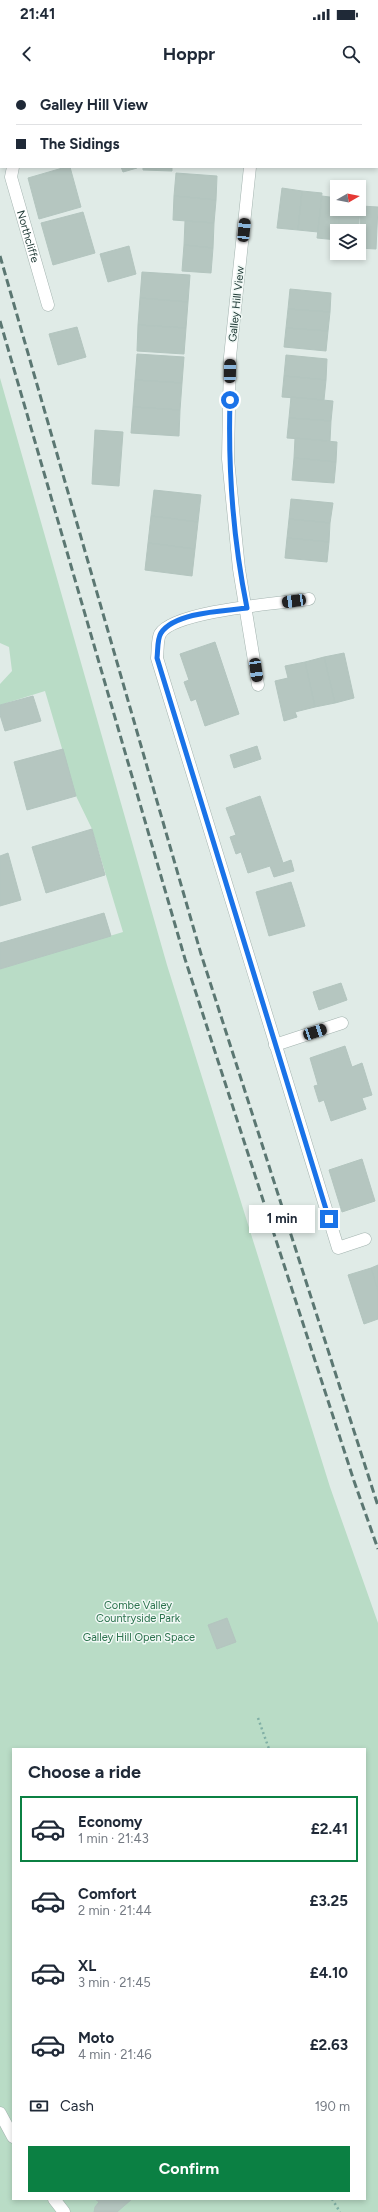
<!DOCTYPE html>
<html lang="en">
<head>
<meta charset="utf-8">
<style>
  :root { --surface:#fff; --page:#f2f2f3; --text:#1f2937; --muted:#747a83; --line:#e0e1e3; --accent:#0b8043 }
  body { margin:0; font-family:Figtree,sans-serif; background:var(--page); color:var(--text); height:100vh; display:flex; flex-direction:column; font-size:15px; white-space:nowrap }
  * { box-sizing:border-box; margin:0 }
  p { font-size:13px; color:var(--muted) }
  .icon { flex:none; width:22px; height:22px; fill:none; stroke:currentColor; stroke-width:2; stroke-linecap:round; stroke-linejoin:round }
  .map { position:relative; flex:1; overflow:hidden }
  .details { position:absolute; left:12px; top:1668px; width:354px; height:452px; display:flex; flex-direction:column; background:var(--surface); border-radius:0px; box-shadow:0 2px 6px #0003 }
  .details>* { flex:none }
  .guide { position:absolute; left:0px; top:0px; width:378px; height:88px; box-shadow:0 2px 6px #0003; display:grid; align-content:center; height:88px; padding:0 16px; background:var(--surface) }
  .needle { width:26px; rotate:81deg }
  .controls { position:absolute; left:330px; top:100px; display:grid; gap:8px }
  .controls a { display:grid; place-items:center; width:36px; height:36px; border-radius:0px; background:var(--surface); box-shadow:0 2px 6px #0003; font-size:20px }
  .end { position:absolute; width:18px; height:18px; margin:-9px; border:5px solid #1a73e8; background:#fff; box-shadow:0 0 0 2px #fff }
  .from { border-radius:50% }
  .bubble { position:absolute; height:28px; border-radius:0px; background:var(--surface); box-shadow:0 2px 6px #0003; font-size:13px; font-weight:700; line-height:28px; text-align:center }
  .car { position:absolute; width:12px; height:24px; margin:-12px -6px; border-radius:5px; box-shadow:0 0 3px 1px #0007; background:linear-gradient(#222 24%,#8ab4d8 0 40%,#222 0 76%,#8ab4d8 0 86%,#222 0) }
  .guide b { display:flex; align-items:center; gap:14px; height:38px; font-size:15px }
  .guide b+b { border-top:1px solid var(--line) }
  .guide i { width:10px; height:10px; background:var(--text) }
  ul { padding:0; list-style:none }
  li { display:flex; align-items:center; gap:12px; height:66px; margin:0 8px 6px; padding:0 8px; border:2px solid transparent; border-radius:0px }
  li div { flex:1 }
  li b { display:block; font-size:15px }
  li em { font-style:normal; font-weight:700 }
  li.active { border-color:var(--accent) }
  li>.icon { width:36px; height:36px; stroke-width:1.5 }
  h2 { padding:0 16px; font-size:18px; line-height:48px }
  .pay { display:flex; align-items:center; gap:10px; height:44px; padding:0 16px; font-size:15px }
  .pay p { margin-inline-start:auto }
  .primary-button { display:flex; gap:8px; margin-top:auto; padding:8px 16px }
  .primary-button a { flex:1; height:46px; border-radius:0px; background:var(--accent); color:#fff; font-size:16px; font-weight:700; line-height:46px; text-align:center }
  .status { display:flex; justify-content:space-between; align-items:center; height:28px; padding:0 20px; background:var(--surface); direction:ltr }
  .status svg { height:11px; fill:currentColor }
  header { display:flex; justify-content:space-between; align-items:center; height:52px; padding:0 16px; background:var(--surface); font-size:18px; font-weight:700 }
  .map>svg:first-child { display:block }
  .green { fill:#b9dcc6; fill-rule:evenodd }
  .building { fill:#b5c6c0; stroke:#b3c5bf }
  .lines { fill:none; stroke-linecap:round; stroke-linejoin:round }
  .minor-casing { stroke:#a3b3af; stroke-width:13 }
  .path { stroke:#80afa5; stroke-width:2.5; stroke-dasharray:2 3; stroke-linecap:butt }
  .minor { stroke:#fff; stroke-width:12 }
  .rail { stroke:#5b7772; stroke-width:3; stroke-dasharray:8 4; stroke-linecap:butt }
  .route { stroke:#1a73e8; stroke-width:5 }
  .labels { text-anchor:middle; stroke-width:3; stroke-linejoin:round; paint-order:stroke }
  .street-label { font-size:11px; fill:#213b37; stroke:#f0f8f5 }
  .park-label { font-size:11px; fill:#2b724d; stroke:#f0f8f5 }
</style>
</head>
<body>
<div class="status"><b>21:41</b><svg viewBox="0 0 49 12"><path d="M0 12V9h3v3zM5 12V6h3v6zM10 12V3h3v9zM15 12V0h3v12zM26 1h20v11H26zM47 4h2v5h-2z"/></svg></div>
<header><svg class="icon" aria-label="back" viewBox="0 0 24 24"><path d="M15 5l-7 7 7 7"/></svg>Hoppr<svg class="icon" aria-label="search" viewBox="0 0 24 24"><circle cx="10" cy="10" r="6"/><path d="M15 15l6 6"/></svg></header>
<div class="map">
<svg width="378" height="2132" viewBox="0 0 378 2132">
  <rect width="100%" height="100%" fill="#e0ebe7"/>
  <path class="green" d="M0,298L167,885L330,1407L378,1543V2132H0V889L123,852L92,749L76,716L45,611L0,625V604L12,591L9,567L0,563ZM13,1669H365V2119H13Z"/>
  <g class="building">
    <path d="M17,0H56L57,1H14Z"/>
    <path d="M150,0H193L203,1H150Z"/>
    <path d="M66,87H70L81,127L39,139L28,98Z"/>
    <path d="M121,87H136L137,88L123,92Z"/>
    <path d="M143,87H172V91L143,90Z"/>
    <path d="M176,93L217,96L216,120L174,116Z"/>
    <path d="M282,108L302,111L298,150L277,148Z"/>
    <path d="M302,111L322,113L318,152L298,150Z"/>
    <path d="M174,116L216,120L214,143L173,140Z"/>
    <path d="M322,116L337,118V129H340L337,160L317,158Z"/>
    <path d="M359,120H361L358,151H338L340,129H359Z"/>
    <path d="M361,126L378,127L376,169L359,168Z"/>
    <path d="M83,132L95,173L53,185L41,143Z"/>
    <path d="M185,141L214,143L213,168L184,165Z"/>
    <path d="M184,165L213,168L211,193L182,191Z"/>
    <path d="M129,166L136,194L108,202L100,174Z"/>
    <path d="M142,192L190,195L188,222L140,218Z"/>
    <path d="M290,209L331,213L330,232L288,229Z"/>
    <path d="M140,218L188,222L186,248L138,245Z"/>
    <path d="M288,229L330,232L328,251L286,248Z"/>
    <path d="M138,245L186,248L184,274L137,271Z"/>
    <path d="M77,247L86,277L58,285L49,254Z"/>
    <path d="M286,248L328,251L326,271L284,267Z"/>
    <path d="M137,274L184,277L182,303L135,300Z"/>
    <path d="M286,275L327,279L326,300L284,296Z"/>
    <path d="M284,296L326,300L324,320L282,317Z"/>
    <path d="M135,300L182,303L180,330L133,327Z"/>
    <path d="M291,317L333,321L331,341L289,338Z"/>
    <path d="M133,327L180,330L179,356L131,353Z"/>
    <path d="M289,338L331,341L330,361L287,358Z"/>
    <path d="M95,350L123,352L119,406L92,404Z"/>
    <path d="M295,358L337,362L336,382L294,378Z"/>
    <path d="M294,378L336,382L334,403L292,400Z"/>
    <path d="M154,410L201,415L198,442L151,436Z"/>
    <path d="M291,419L333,423L330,443L289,439Z"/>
    <path d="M151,436L198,442L195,469L148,463Z"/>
    <path d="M289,439L330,443L329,462L287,458Z"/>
    <path d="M287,458L329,462L327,482L285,478Z"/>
    <path d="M148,463L195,469L192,496L145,490Z"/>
    <path d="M215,562L239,634L205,646L196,619L191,621L184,602L189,600L180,574Z"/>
    <path d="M344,573L354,618L335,623L324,577Z"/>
    <path d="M324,577L335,623L315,627L305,582Z"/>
    <path d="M305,582L315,627L295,632L297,637L284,641L275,601L288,598L285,586Z"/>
    <path d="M33,616L41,641L5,651L0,635V625Z"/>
    <path d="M257,666L261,679L234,688L230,675Z"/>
    <path d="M63,669L76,716L27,730L14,682Z"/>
    <path d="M260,716L283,783L291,780L294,791L274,797L270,786L248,793L241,772L236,774L230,757L236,755L226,728Z"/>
    <path d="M92,749L105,795L46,813L32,767Z"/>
    <path d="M8,773L21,820L0,826V776Z"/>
    <path d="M291,802L305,846L269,856L256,812Z"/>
    <path d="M104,833L111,856L0,889V863Z"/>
    <path d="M341,903L347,920L319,930L313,912Z"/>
    <path d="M345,966L352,987L362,983L372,1015L362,1018L366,1029L331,1041L324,1020L319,1022L314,1006L318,1005L310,978Z"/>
    <path d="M362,1079L375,1121L342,1132L329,1090Z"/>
    <path d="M378,1185V1211L371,1188Z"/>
    <path d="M371,1188L378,1211V1239L364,1244L348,1195Z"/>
    <path d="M227,1538L236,1562L217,1569L208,1545Z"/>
    <path d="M95,2119H132L117,2132H94L95,2127L99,2122Z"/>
  </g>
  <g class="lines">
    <g class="minor-casing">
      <g id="minor">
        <path d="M257,1L258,0"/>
        <path d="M0,24L1,28"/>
        <path d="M377,74H378"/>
        <path id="s1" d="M13,87L11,97L48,225"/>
        <path d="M250,87L230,277L228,379L239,489L258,605"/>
        <path d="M309,519C281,523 173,531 160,554C157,560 158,571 157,578L338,1168L365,1159"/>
        <path d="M275,965L342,943"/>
        <path d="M0,2033L13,2057"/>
        <path d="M54,2119L64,2132"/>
      </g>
    </g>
    <g class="path">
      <path d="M258,1638L269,1669"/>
      <path d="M332,2119L340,2132"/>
    </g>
    <use href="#minor" class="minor"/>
    <g class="rail">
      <path d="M0,176L201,874L378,1426"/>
      <path d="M0,241L185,879L354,1401L378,1469"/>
    </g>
  </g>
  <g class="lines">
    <path class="route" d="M230,320C228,390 233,459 247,528C224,531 175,532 161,553C157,559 158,571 157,578L329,1139"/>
  </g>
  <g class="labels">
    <g class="street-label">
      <text dy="4" stroke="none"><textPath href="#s1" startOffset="72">Northcliffe</textPath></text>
      <text transform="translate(236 224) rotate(-84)" y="4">Galley Hill View</text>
    </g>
    <g class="park-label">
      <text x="138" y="1529">Combe Valley<tspan x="138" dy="13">Countryside Park</tspan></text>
      <text x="139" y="1561">Galley Hill Open Space</text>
    </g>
  </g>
</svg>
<div class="controls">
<a><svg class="needle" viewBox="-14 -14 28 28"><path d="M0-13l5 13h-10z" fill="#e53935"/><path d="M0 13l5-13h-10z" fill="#747a83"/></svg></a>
<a><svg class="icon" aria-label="layers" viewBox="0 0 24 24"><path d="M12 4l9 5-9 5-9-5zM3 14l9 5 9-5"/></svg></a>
</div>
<i class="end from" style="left:230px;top:320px"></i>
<i class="end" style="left:329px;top:1139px"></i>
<div class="bubble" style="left:249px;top:1125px;width:66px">1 min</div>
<i class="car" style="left:244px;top:150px;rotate:6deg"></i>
<i class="car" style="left:230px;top:291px;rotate:1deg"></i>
<i class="car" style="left:294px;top:521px;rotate:262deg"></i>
<i class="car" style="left:256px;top:590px;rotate:172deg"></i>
<i class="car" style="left:315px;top:952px;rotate:72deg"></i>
<div class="guide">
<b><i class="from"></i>Galley Hill View</b>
<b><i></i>The Sidings</b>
</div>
<section class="details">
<h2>Choose a ride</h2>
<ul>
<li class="active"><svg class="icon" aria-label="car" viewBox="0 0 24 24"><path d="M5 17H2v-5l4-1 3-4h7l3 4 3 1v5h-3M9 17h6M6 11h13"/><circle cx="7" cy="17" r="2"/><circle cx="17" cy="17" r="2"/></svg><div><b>Economy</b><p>1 min · 21:43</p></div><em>£2.41</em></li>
<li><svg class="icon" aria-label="car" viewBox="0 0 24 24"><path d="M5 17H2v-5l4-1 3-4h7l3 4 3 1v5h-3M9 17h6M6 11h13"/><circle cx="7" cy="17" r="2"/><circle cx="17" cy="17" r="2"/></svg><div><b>Comfort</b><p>2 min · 21:44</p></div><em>£3.25</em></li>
<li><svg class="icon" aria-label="car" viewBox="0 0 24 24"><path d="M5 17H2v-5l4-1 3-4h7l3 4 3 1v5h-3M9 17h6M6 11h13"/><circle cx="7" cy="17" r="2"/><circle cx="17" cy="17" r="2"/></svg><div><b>XL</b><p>3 min · 21:45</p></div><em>£4.10</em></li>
<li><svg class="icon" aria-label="car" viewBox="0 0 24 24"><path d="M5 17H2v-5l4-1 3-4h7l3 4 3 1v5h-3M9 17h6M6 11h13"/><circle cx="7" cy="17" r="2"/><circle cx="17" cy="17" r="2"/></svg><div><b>Moto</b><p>4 min · 21:46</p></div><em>£2.63</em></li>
</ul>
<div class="pay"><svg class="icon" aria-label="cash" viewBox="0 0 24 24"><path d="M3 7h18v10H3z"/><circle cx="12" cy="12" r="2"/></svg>Cash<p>190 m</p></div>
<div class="primary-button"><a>Confirm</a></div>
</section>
</div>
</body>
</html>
